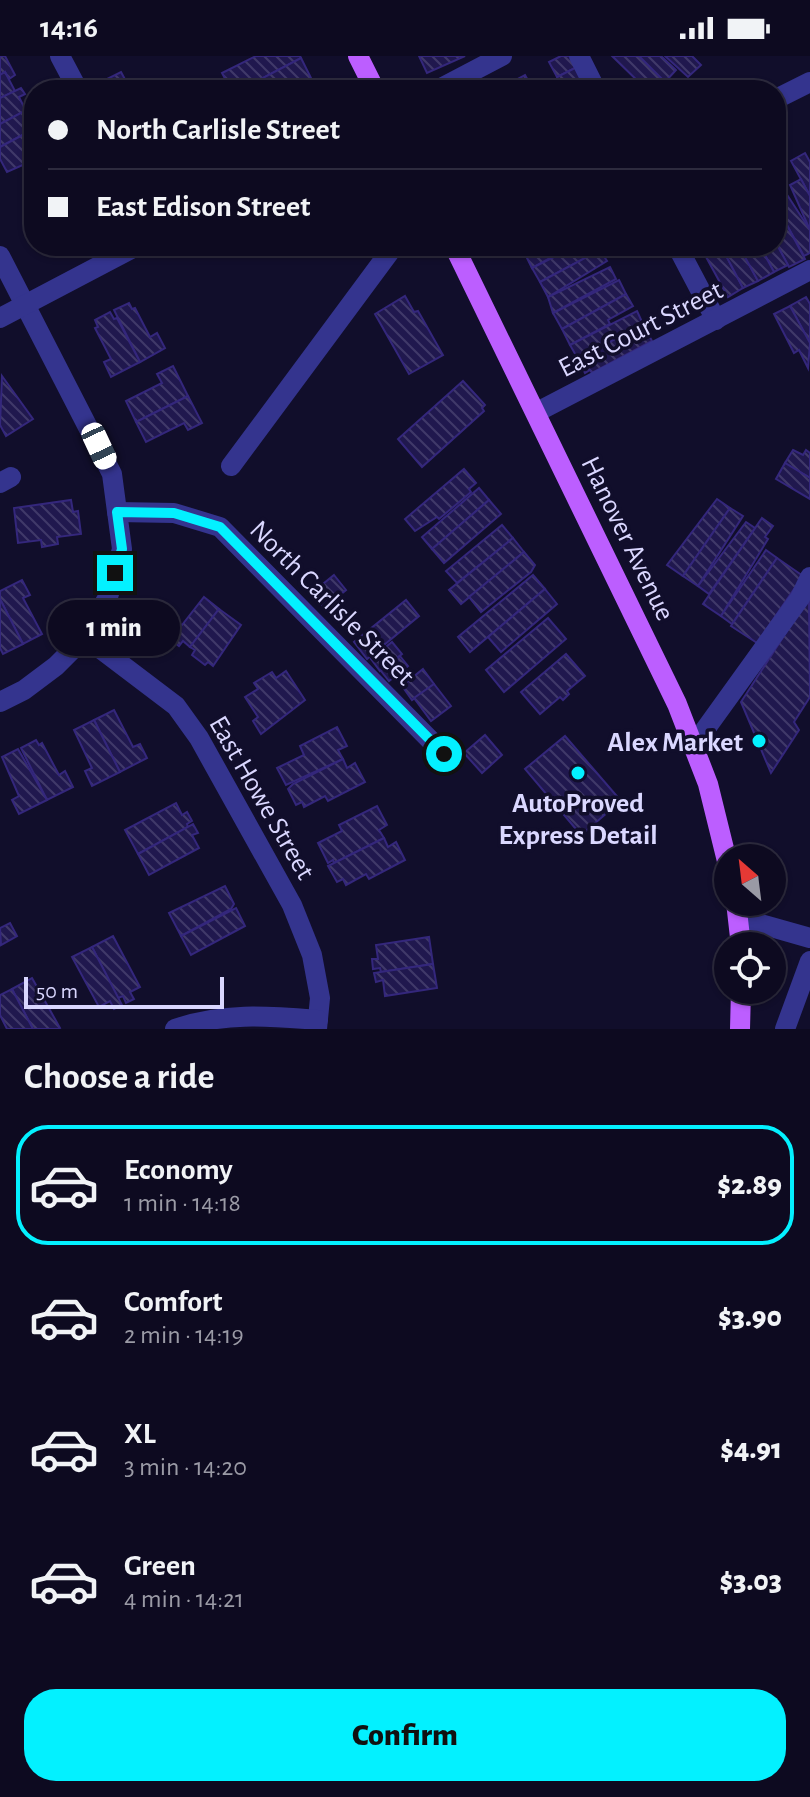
<!DOCTYPE html>
<html lang="en">
<head>
<meta charset="utf-8">
<style>
  :root { --surface:#0d0a20; --page:#161329; --text:#f1f3f6; --muted:#9a9aa5; --line:#2d2b3e; --accent:#03f1ff }
  body { margin:0; font-family:"Alegreya Sans",sans-serif; background:var(--page); color:var(--text); height:100vh; display:flex; flex-direction:column; font-size:30px; white-space:nowrap }
  * { box-sizing:border-box; margin:0 }
  p { font-size:26px; color:var(--muted) }
  .icon { flex:none; width:44px; height:44px; fill:none; stroke:currentColor; stroke-width:2; stroke-linecap:round; stroke-linejoin:round }
  .map { position:relative; height:973px; overflow:hidden }
  .details { display:flex; flex-direction:column; background:var(--surface); flex:1 }
  .details>* { flex:none }
  .top-card { position:absolute; left:24px; top:24px; width:762px; height:176px; border-radius:32px; box-shadow:0 2px 6px #0004,0 0 0 2px var(--line); display:grid; align-content:center; height:176px; padding:0 24px; background:var(--surface) }
  .needle { width:52px; rotate:332deg }
  .buttons { position:absolute; left:714px; top:788px; display:grid; gap:16px }
  .buttons a { display:grid; place-items:center; width:72px; height:72px; border-radius:50%; background:var(--surface); box-shadow:0 2px 6px #0004,0 0 0 2px var(--line); font-size:40px }
  .scale { position:absolute; left:24px; bottom:20px; width:200px; box-sizing:border-box; padding-left:8px; border:4px solid #dad7ff; border-top:0; font-size:22px; line-height:28px; white-space:nowrap; color:#dad7ff; -webkit-text-stroke:6px #110e2b; paint-order:stroke }
  .end { position:absolute; width:36px; height:36px; margin:-18px; border:10px solid #03f1ff; background:#111; box-shadow:0 0 0 4px #111 }
  .from { border-radius:50% }
  .bubble { position:absolute; height:56px; border-radius:28px; background:var(--surface); box-shadow:0 2px 6px #0004,0 0 0 2px var(--line); font-size:26px; font-weight:800; line-height:56px; text-align:center }
  .car { position:absolute; width:24px; height:48px; margin:-24px -12px; border-radius:10px; box-shadow:0 0 6px 2px #0007; background:linear-gradient(#fff 24%,#345 0 40%,#fff 0 76%,#345 0 86%,#fff 0) }
  .top-card b { display:flex; align-items:center; gap:28px; height:76px; font-size:30px }
  .top-card b+b { border-top:2px solid var(--line) }
  .top-card i { width:20px; height:20px; background:var(--text) }
  ul { padding:0; list-style:none }
  li { display:flex; align-items:center; gap:24px; height:120px; margin:0 16px 12px; padding:0 8px; border:4px solid transparent; border-radius:32px }
  li div { flex:1 }
  li b { display:block; font-size:30px }
  li em { font-style:normal; font-weight:800 }
  li.active { border-color:var(--accent) }
  li>.icon { width:72px; height:72px; stroke-width:1.5 }
  h2 { padding:0 24px; font-size:36px; line-height:96px }
  .button { display:flex; gap:16px; margin-top:auto; padding:16px 24px }
  .button a { flex:1; height:92px; border-radius:32px; background:var(--accent); color:#111; font-size:32px; font-weight:800; line-height:92px; text-align:center }
  .status { display:flex; justify-content:space-between; align-items:center; height:56px; padding:0 40px; background:var(--surface); direction:ltr }
  .status svg { height:22px; fill:currentColor }
  .map>svg:first-child { display:block }
  .building { fill:url(#building-back-hatch); stroke:#34277c; stroke-width:2 }
  .lines { fill:none; stroke-linecap:round; stroke-linejoin:round }
  .minor { stroke:#34348e; stroke-width:20 }
  .major { stroke:#bc5eff; stroke-width:20 }
  .route { stroke:#03f1ff; stroke-width:10 }
  .poi-dot { fill:#03f1ff; stroke:#110e2b; stroke-width:3 }
  .labels { text-anchor:middle; stroke-width:7; stroke-linejoin:round; paint-order:stroke }
  .street-label { font-size:28px; fill:#dad7ff; stroke:#110e2b }
  .poi-label { font-size:28px; font-weight:bold; fill:#dad7ff; stroke:#110e2b; text-anchor:end }
</style>
</head>
<body>
<div class="status"><b>14:16</b><svg viewBox="0 0 49 12"><path d="M0 12V9h3v3zM5 12V6h3v6zM10 12V3h3v9zM15 12V0h3v12zM26 1h20v11H26zM47 4h2v5h-2z"/></svg></div>
<div class="map">
<svg width="810" height="973" viewBox="0 0 810 973">
  <defs>
    <pattern id="building-back-hatch" width="6" height="6" patternUnits="userSpaceOnUse" patternTransform="scale(2)"><rect width="6" height="6" fill="#20184e"/><path d="M-1 5l2 2M0 0l6 6M5-1l2 2" fill="none" stroke="#403969"/></pattern>
  </defs>
  <rect width="100%" height="100%" fill="#110e2b"/>
  <g class="building">
    <path d="M0,0H5L15,19L9,23L5,16L0,19Z"/>
    <path d="M256,0H300L301,2L240,34H231L222,17Z"/>
    <path d="M419,0H465L427,17Z"/>
    <path d="M561,0H574L579,10L557,21L549,6Z"/>
    <path d="M612,0H639L674,34H647Z"/>
    <path d="M639,0H661L676,14L665,26Z"/>
    <path d="M665,0H692L701,9L688,21Z"/>
    <path d="M301,2L313,26L298,34H240Z"/>
    <path d="M579,10L586,23L564,34L557,21Z"/>
    <path d="M5,16L15,35L0,42V19Z"/>
    <path d="M121,16L127,27L113,34H100L97,28Z"/>
    <path d="M525,19L531,30L525,34H497Z"/>
    <path d="M21,32L25,38L19,41L26,55L0,68V42Z"/>
    <path d="M32,51L34,57L27,60L34,73L0,91V68Z"/>
    <path d="M34,73V104L7,116L0,103V91Z"/>
    <path d="M805,97L810,106V140L791,105Z"/>
    <path d="M801,123L810,140V174L790,129Z"/>
    <path d="M782,131L810,174V197L804,200L776,149V135Z"/>
    <path d="M776,149L805,203L789,211L776,187Z"/>
    <path d="M776,187L788,209L774,216L760,190H776Z"/>
    <path d="M534,190H570V191L532,212L524,196Z"/>
    <path d="M576,190H598L600,194L540,226L532,212Z"/>
    <path d="M700,190H721L743,232L728,241Z"/>
    <path d="M721,190H739L758,225L743,232Z"/>
    <path d="M739,190H760L774,216L758,225Z"/>
    <path d="M600,194L607,205L548,241L540,226Z"/>
    <path d="M610,211L616,223L553,257L548,241Z"/>
    <path d="M619,224L626,238L562,273L553,257Z"/>
    <path d="M626,238L633,250L608,264L610,268L570,289L562,273Z"/>
    <path d="M405,240L414,256L418,255L443,299L409,318L375,258Z"/>
    <path d="M806,241L810,248V287L790,250Z"/>
    <path d="M129,247L132,253L135,252L150,281L157,277L165,292L140,306L114,254Z"/>
    <path d="M790,250L810,287L808,312L799,294L794,297L774,258Z"/>
    <path d="M637,255L643,268L578,303L570,289Z"/>
    <path d="M110,256L114,263L117,262L140,306L111,321L104,306L111,303L95,272L98,271L95,264Z"/>
    <path d="M643,268L652,285L592,317L590,314L585,317L578,303Z"/>
    <path d="M173,310L188,340L136,366L126,345L162,327L157,318Z"/>
    <path d="M2,320L33,363L6,380L0,369Z"/>
    <path d="M463,325L485,349L482,352L484,355L422,411L398,383Z"/>
    <path d="M188,340L202,367L188,374L184,367L146,386L136,366Z"/>
    <path d="M793,394L803,399L806,394L810,397V422L785,407Z"/>
    <path d="M785,407L810,422V443L776,423Z"/>
    <path d="M464,413L476,427L469,433L471,436L439,463L437,461L415,475L405,463Z"/>
    <path d="M479,432L489,444L432,493L422,481Z"/>
    <path d="M717,443L730,452L683,520L667,509Z"/>
    <path d="M71,444L73,456L78,455L81,478L57,481L58,488L42,491L41,484L18,487L14,452Z"/>
    <path d="M489,444L501,458L444,507L432,493Z"/>
    <path d="M730,452L743,460L698,530L683,520Z"/>
    <path d="M762,462L773,470L765,481L768,483L721,560L703,548Z"/>
    <path d="M746,466L755,472L709,538L698,530Z"/>
    <path d="M502,469L513,482L457,527L446,515Z"/>
    <path d="M513,482L524,496L461,548L449,534Z"/>
    <path d="M766,494L777,502L732,568L721,560Z"/>
    <path d="M524,496L535,509L531,516L481,556L469,541Z"/>
    <path d="M777,502L803,520L757,587L731,570Z"/>
    <path d="M334,519L346,534L324,552L312,537Z"/>
    <path d="M533,519L545,533L470,596L458,581Z"/>
    <path d="M22,524L30,539L23,542L42,578L23,588L0,543V535Z"/>
    <path d="M545,533L557,548L501,596L488,581Z"/>
    <path d="M204,541L219,553L190,591L183,585L179,590L165,579L176,565L182,569Z"/>
    <path d="M809,541L810,641L794,666L799,674L771,717L741,646Z"/>
    <path d="M0,543L23,588L3,598L0,592Z"/>
    <path d="M406,544L419,560L367,603L354,586Z"/>
    <path d="M219,553L241,569L213,610L208,606L205,609L192,599L195,594L190,591Z"/>
    <path d="M548,562L566,583L504,636L486,614Z"/>
    <path d="M392,586L402,598L380,615L371,603Z"/>
    <path d="M566,598L585,620L567,635L569,638L563,644L560,641L540,658L521,636Z"/>
    <path d="M400,600L408,610L389,625L381,615Z"/>
    <path d="M423,613L434,628L412,644L402,630Z"/>
    <path d="M286,615L305,644L261,678L253,665L258,661L245,641L258,633L254,627L272,616L276,622Z"/>
    <path d="M434,628L451,650L431,665L414,642Z"/>
    <path d="M114,654L133,691L140,688L147,702L120,716L94,664Z"/>
    <path d="M94,664L120,716L92,730L85,715L92,712L74,674Z"/>
    <path d="M337,671L347,690L338,694L343,703L286,729L277,712L304,699L300,690Z"/>
    <path d="M485,679L502,699L482,717L464,697Z"/>
    <path d="M565,680L621,745L581,779L525,713Z"/>
    <path d="M36,684L39,689L42,687L59,719L65,715L73,731L47,744L21,692Z"/>
    <path d="M18,693L47,744L19,758L12,744L19,740L2,701Z"/>
    <path d="M343,703L347,712L355,707L365,726L328,745L325,740L304,751L302,746L296,749L288,733L293,728Z"/>
    <path d="M176,747L182,759L187,756L192,765L187,768L188,771L138,798L125,774Z"/>
    <path d="M377,750L387,769L379,774L384,782L334,807L333,804L328,807L318,787L342,775L339,769Z"/>
    <path d="M193,768L198,777L192,779L199,792L149,819L138,798Z"/>
    <path d="M384,782L388,791L396,786L405,804L369,823L366,818L346,829L343,823L337,826L328,810Z"/>
    <path d="M225,830L234,848L231,853L181,880L169,857Z"/>
    <path d="M236,852L245,870L191,899L181,880Z"/>
    <path d="M10,867L17,880L1,889L0,872Z"/>
    <path d="M113,880L140,931L130,936L134,943L126,947L123,940L118,942L92,891Z"/>
    <path d="M429,881L433,908L381,916L380,912L373,913L372,903H378L376,889Z"/>
    <path d="M92,891L122,949L114,953L110,945L99,951L72,901Z"/>
    <path d="M433,908L437,932L385,940L383,924L376,926L374,917Z"/>
    <path d="M32,922L60,972L58,973H33L12,933Z"/>
    <path d="M12,933L33,973H7L0,959V939Z"/>
  </g>
  <g class="lines">
    <g class="minor">
      <path d="M60,0L78,34"/>
      <path d="M579,0L596,34"/>
      <path d="M437,34L502,0"/>
      <path d="M776,43L810,26"/>
      <path d="M677,190L716,264"/>
      <path d="M0,200L112,418L122,493L108,541L85,581L56,610L24,634L0,646"/>
      <path d="M0,262L137,190"/>
      <path d="M537,356L810,214"/>
      <path d="M231,410L394,190"/>
      <path d="M0,427L11,421"/>
      <path d="M117,456L174,457L220,471L444,698"/>
      <path d="M85,581L176,650L199,682L292,849L312,899L320,942L317,973"/>
      <path d="M694,689L800,542L810,521"/>
      <path d="M739,862L810,882"/>
      <path d="M175,973C223,956 268,960 318,964"/>
      <path d="M785,973L810,905"/>
    </g>
    <g class="major">
      <path d="M358,0L375,34"/>
      <path d="M454,190L677,648L708,728L728,809"/>
      <path d="M736,846L741,890"/>
      <path d="M740,973L741,934"/>
    </g>
  </g>
  <g class="lines">
    <path class="route" d="M115,517L122,493L117,456L174,457L220,471L444,698"/>
  </g>
  <g class="poi-dot">
    <circle cx="759" cy="685" r="8"/>
    <circle cx="578" cy="717" r="8"/>
  </g>
  <g class="labels">
    <g class="street-label">
      <text transform="translate(640 272) rotate(-27)" y="10">East Court Street</text>
      <text transform="translate(629 482) rotate(64)" y="10">Hanover Avenue</text>
      <text transform="translate(333 546) rotate(45)" y="10">North Carlisle Street</text>
      <text transform="translate(263 741) rotate(60)" y="10">East Howe Street</text>
    </g>
    <g class="poi-label">
      <text x="743" y="695">Alex Market</text>
      <text x="578" y="756" text-anchor="middle">AutoProved<tspan x="578" dy="32">Express Detail</tspan></text>
    </g>
  </g>
</svg>
<div class="buttons">
<a><svg class="needle" viewBox="-14 -14 28 28"><path d="M0-13l5 13h-10z" fill="#e53935"/><path d="M0 13l5-13h-10z" fill="#9a9aa5"/></svg></a>
<a><svg class="icon" aria-label="locate" viewBox="0 0 24 24"><circle cx="12" cy="12" r="6"/><path d="M12 2v4M12 18v4M2 12h4M18 12h4"/></svg></a>
</div>
<div class="scale">50 m</div>
<i class="end from" style="left:444px;top:698px"></i>
<i class="end" style="left:115px;top:517px"></i>
<div class="bubble" style="left:48px;top:544px;width:132px">1 min</div>
<i class="car" style="left:99px;top:390px;rotate:155deg"></i>
<div class="top-card">
<b><i class="from"></i>North Carlisle Street</b>
<b><i></i>East Edison Street</b>
</div>
</div>
<section class="details">
<h2>Choose a ride</h2>
<ul>
<li class="active"><svg class="icon" aria-label="car" viewBox="0 0 24 24"><path d="M5 17H2v-5l4-1 3-4h7l3 4 3 1v5h-3M9 17h6M6 11h13"/><circle cx="7" cy="17" r="2"/><circle cx="17" cy="17" r="2"/></svg><div><b>Economy</b><p>1 min · 14:18</p></div><em>$2.89</em></li>
<li><svg class="icon" aria-label="car" viewBox="0 0 24 24"><path d="M5 17H2v-5l4-1 3-4h7l3 4 3 1v5h-3M9 17h6M6 11h13"/><circle cx="7" cy="17" r="2"/><circle cx="17" cy="17" r="2"/></svg><div><b>Comfort</b><p>2 min · 14:19</p></div><em>$3.90</em></li>
<li><svg class="icon" aria-label="car" viewBox="0 0 24 24"><path d="M5 17H2v-5l4-1 3-4h7l3 4 3 1v5h-3M9 17h6M6 11h13"/><circle cx="7" cy="17" r="2"/><circle cx="17" cy="17" r="2"/></svg><div><b>XL</b><p>3 min · 14:20</p></div><em>$4.91</em></li>
<li><svg class="icon" aria-label="car" viewBox="0 0 24 24"><path d="M5 17H2v-5l4-1 3-4h7l3 4 3 1v5h-3M9 17h6M6 11h13"/><circle cx="7" cy="17" r="2"/><circle cx="17" cy="17" r="2"/></svg><div><b>Green</b><p>4 min · 14:21</p></div><em>$3.03</em></li>
</ul>
<div class="button"><a>Confirm</a></div>
</section>
</body>
</html>
